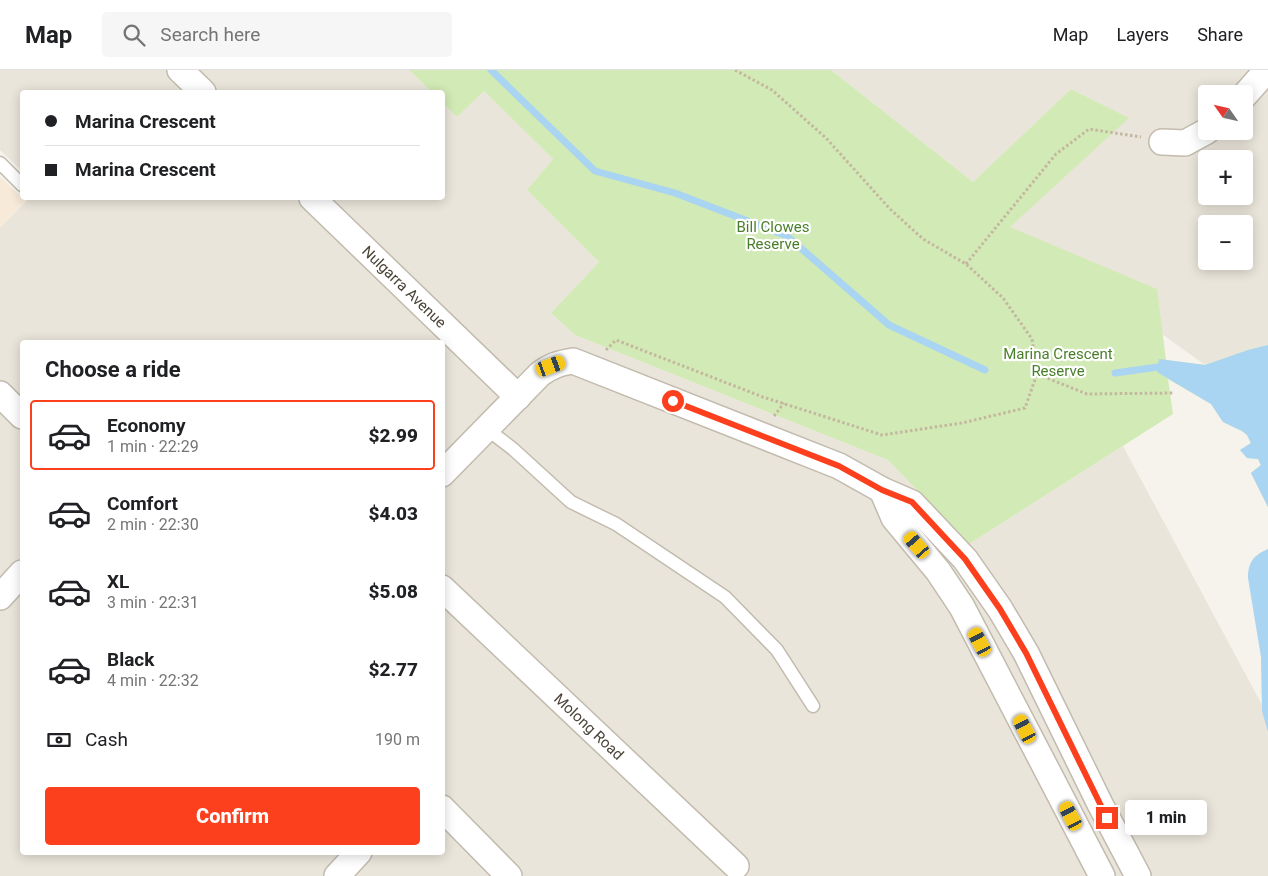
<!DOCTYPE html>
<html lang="en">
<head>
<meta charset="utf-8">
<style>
  :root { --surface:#fff; --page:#f6f6f6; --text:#202124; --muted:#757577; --line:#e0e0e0; --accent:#fc3f1d }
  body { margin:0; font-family:Roboto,sans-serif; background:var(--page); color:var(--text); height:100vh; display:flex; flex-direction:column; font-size:19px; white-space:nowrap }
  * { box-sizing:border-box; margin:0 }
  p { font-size:16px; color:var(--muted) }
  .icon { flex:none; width:28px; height:28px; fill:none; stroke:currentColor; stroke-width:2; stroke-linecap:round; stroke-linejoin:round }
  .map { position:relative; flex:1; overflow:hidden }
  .side { position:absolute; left:20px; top:270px; width:425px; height:515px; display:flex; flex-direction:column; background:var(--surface); border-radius:5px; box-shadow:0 2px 12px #0003 }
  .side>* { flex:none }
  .guide { position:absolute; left:20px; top:20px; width:425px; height:110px; border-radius:5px; box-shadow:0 2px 12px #0003; display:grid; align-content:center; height:110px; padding:0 25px; background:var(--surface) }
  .needle { width:32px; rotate:304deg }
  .tools { position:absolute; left:1198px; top:15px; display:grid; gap:10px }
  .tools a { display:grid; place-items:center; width:55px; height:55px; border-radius:5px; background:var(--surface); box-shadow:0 2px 12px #0003; font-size:25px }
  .end { position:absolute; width:22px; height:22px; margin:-11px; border:6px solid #fc3f1d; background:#fff; box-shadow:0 0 0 2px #fff }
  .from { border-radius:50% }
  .bubble { position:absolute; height:35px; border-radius:5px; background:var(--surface); box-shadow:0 2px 12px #0003; font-size:16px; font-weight:800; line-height:35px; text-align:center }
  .car { position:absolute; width:15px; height:30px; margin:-15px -8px; border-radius:6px; box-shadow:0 0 4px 1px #0007; background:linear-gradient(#f5c518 24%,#345 0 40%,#f5c518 0 76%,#345 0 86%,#f5c518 0) }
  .guide b { display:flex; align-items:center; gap:18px; height:48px; font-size:19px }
  .guide b+b { border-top:1px solid var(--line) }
  .guide i { width:12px; height:12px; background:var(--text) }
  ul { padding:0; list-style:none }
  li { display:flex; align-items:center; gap:15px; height:70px; margin:0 10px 8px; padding:0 15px; border:2px solid transparent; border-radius:5px }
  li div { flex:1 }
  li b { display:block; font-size:19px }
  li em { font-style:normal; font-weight:800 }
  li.on { border-color:var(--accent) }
  li>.icon { width:45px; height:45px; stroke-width:1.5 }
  h2 { padding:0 25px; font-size:22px; line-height:60px }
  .pay { display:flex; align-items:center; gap:12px; height:55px; padding:0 25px; font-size:19px }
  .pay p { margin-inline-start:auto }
  .button { display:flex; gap:10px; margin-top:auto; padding:10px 25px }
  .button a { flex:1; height:58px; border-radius:5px; background:var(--accent); color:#fff; font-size:20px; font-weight:800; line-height:58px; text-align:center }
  header { display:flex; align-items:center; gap:30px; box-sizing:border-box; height:70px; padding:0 25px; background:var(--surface); border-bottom:1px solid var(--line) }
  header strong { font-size:24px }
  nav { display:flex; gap:28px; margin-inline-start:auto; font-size:18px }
  .search { width:350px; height:45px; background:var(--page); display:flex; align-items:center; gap:12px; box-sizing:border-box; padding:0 18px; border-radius:5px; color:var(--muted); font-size:19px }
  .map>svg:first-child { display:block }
  .residential { fill:#eae5da; fill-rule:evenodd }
  .commercial { fill:#f7ead8 }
  .green { fill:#d2eab5 }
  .water { fill:#a9d4f2 }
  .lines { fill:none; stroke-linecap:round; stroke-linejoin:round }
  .stream { stroke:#a9d4f2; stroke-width:7 }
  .lane-casing { stroke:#c2bbae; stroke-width:15 }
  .street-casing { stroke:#c2bbae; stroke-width:28 }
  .path { stroke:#c4b79f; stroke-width:3; stroke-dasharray:2.5 2.5; stroke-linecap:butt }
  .lane { stroke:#fff; stroke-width:12 }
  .street { stroke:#fff; stroke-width:25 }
  .route { stroke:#fc3f1d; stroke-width:6 }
  .labels { text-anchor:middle; stroke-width:4.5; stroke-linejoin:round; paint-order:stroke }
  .park-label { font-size:15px; fill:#4a7f2a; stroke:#fff }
  .street-label { font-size:15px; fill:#4b4439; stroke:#fff }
</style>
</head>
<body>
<header>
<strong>Map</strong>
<div class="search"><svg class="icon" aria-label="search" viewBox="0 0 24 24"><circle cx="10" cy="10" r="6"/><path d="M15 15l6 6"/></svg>Search here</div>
<nav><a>Map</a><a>Layers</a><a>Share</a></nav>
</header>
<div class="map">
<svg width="1268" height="806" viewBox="0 0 1268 806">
  <rect width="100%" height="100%" fill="#f6f3ec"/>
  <g class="residential">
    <path d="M0,0H409L432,22H22V101L0,80Z"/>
    <path d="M831,0H1268V275L1248,280L1205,295L1162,264L1156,219L1009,157L1128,48L1071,19L973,112ZM1206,24H1244V61H1206ZM1206,89H1244V126H1206ZM1206,154H1244V191H1206Z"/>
    <path d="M484,21L553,89L527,120L599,192L551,243L575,265L888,390L969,474L1123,376L1261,633L1268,662V806H0V158L29,128H442L443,33L457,47ZM22,272H442V782H22Z"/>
  </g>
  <path class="commercial" d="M0,107L25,131L0,158Z"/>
  <path class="green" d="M409,0H831L973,112L1071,19L1129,48L1010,157L1157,219L1166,290L1205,295L1248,280L1268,275V437L1251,403L1261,395L1258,389L1247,388L1240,380L1251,373L1247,365L1242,361L1223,352L1211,334L1168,309L1173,344L969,474L888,390L575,265L551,243L599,192L527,120L553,89L484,21L457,47L443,33L442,22H432Z"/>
  <g class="water">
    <path d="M1268,275V437L1251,403L1261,395L1258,389L1247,388L1240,380L1251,373L1247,365L1242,361L1223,352L1211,334L1157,302L1159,289L1205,295L1248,280Z"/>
    <path d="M1268,479V662L1262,641L1261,587L1248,508C1248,492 1254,485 1268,479Z"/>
  </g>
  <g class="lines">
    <g class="stream">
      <path d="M491,0L595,101L675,123L787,166L889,255L985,300"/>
      <path d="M1115,303L1158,297L1166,299"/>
    </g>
    <g class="lane-casing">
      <g id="lane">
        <path d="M0,93L22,115"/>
        <path d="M487,359L513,379L571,432L616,454L725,527L777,580L813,636"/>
      </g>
    </g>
    <g class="street-casing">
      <g id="street">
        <path d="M180,0L203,22"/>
        <path d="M1244,26L1267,0"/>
        <path d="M1162,72L1185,73L1207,61"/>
        <path id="s1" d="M312,128L518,327"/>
        <path d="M0,324L22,346"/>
        <path d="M442,404L540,304C551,296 559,293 573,291L839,396L882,420L912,433L965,489L1000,539L1026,583L1100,734L1138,806"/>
        <path d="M882,420L894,448L938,501L962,537L1102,806"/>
        <path id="s2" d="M442,518L736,796"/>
        <path d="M0,527L22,503"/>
        <path d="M442,738L509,806"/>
        <path d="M337,806L359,782"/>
      </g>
    </g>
    <g class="path">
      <path d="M735,0L772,20L826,68L890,139L923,169L966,194L1003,228L1032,269L1037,304"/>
      <path d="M966,194L1056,84L1089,59L1141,67"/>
      <path d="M606,280L616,270L763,327L882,365L962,353L1025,338L1037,304L1087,324L1174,323"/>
      <path d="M774,346L784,333"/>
    </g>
    <use href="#lane" class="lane"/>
    <use href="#street" class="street"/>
  </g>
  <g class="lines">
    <path class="route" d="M673,331L839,396L882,420L912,432L965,489L1000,539L1026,583L1107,748"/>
  </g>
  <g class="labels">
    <g class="park-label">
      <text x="773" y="162">Bill Clowes<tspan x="773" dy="17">Reserve</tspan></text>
      <text x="1058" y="289">Marina Crescent<tspan x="1058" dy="17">Reserve</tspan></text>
    </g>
    <g class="street-label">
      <text dy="5" stroke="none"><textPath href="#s1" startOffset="128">Nulgarra Avenue</textPath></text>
      <text dy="5" stroke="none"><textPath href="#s2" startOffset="202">Molong Road</textPath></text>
    </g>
  </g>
</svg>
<div class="tools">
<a><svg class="needle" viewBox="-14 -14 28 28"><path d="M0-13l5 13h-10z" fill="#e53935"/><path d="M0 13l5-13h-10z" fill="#757577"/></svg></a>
<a>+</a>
<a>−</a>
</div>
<i class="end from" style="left:673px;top:331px"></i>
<i class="end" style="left:1107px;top:748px"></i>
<div class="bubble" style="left:1125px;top:730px;width:82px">1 min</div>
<i class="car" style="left:551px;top:296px;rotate:70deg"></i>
<i class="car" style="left:917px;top:475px;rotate:319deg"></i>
<i class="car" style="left:980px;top:572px;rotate:332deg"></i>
<i class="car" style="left:1025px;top:659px;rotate:332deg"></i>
<i class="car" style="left:1071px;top:746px;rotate:332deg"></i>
<div class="guide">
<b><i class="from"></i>Marina Crescent</b>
<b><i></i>Marina Crescent</b>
</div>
<section class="side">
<h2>Choose a ride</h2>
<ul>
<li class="on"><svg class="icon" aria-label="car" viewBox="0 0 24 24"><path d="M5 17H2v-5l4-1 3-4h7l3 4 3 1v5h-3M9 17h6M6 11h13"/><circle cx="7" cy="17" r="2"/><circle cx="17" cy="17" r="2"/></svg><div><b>Economy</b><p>1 min · 22:29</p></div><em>$2.99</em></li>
<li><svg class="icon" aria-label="car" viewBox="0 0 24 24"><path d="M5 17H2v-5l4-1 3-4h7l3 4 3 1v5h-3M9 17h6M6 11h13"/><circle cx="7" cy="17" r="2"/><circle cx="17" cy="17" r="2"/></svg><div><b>Comfort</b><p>2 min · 22:30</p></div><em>$4.03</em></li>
<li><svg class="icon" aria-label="car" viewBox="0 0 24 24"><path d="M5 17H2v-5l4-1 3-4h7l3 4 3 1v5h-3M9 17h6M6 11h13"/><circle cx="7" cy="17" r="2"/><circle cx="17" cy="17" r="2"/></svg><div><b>XL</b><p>3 min · 22:31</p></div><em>$5.08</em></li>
<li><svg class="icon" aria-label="car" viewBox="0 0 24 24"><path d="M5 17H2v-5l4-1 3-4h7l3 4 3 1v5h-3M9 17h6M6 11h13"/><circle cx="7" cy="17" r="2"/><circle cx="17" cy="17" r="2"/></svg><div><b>Black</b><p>4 min · 22:32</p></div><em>$2.77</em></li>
</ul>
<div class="pay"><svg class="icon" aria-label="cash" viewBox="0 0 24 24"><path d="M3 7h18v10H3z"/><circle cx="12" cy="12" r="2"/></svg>Cash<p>190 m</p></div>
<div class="button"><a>Confirm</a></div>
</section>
</div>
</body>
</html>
